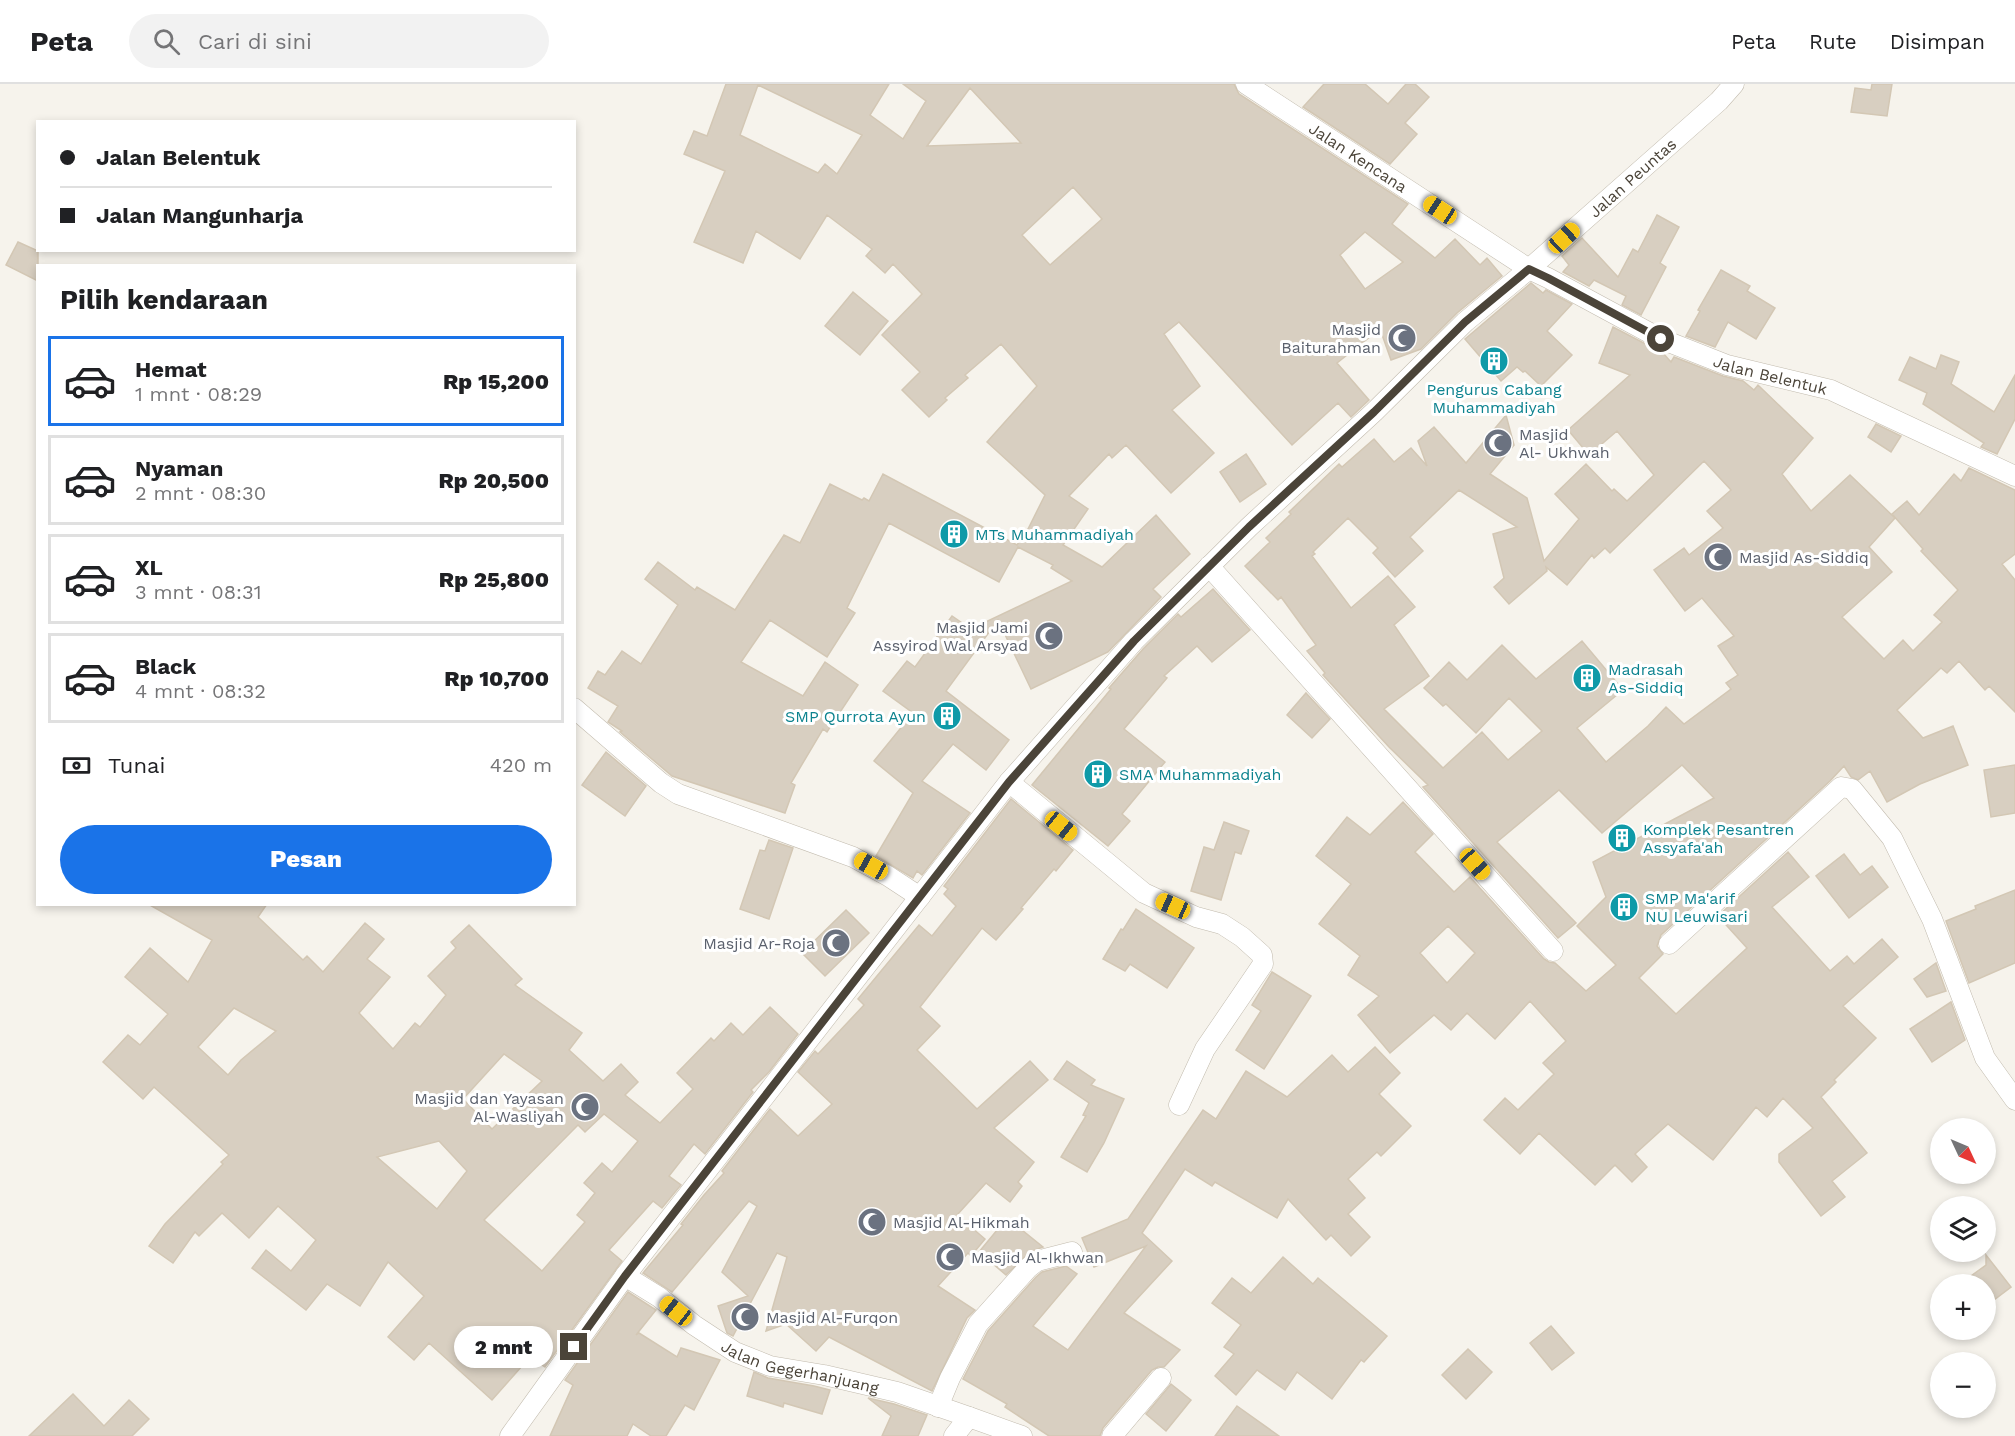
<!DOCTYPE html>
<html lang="id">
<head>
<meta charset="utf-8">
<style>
  :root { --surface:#fff; --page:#f2f2f2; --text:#202124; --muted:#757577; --line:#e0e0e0; --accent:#1a73e8 }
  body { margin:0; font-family:"Work Sans",sans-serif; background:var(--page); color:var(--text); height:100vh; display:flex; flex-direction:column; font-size:22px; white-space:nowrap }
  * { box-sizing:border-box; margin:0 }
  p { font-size:20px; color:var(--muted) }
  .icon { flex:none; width:33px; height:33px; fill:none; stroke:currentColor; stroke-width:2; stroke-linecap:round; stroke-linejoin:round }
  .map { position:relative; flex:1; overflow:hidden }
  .drawer { position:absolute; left:36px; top:180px; width:540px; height:642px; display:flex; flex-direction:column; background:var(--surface); border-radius:0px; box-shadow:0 3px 9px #0003 }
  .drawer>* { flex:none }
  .banner { position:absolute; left:36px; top:36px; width:540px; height:132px; border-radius:0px; box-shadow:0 3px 9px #0003; display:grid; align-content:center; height:132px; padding:0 24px; background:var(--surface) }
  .needle { width:39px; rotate:134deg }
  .tools { position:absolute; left:1930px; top:1034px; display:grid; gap:12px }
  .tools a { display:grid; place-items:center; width:66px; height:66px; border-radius:50%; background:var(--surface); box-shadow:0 3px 9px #0003; font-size:30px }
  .end { position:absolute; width:27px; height:27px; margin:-14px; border:8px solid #4b4439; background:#fff; box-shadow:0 0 0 3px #fff }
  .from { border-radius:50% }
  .bubble { position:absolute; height:42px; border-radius:21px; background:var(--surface); box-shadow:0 3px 9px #0003; font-size:20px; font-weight:800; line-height:42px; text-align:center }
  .car { position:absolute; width:18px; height:36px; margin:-18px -9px; border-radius:8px; box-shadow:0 0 4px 2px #0007; background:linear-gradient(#f5c518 24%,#345 0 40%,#f5c518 0 76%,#345 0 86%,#f5c518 0) }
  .banner b { display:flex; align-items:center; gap:21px; height:57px; font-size:22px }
  .banner b+b { border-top:2px solid var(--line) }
  .banner i { width:15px; height:15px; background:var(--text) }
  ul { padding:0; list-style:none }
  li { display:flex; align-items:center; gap:18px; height:90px; margin:0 12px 9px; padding:0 12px; border:3px solid var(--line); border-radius:0px }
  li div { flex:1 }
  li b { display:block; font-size:22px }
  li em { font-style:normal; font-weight:800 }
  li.active { border-color:var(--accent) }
  li>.icon { width:54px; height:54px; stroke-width:1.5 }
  h2 { padding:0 24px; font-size:27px; line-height:72px }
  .pay { display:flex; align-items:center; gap:15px; height:66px; padding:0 24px; font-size:22px }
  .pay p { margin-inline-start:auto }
  .button { display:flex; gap:12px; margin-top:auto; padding:12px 24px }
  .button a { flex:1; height:69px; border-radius:36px; background:var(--accent); color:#fff; font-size:24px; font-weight:800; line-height:69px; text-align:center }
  header { display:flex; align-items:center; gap:36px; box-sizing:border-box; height:84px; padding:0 30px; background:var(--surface); border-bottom:2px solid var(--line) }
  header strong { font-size:28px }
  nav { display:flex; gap:33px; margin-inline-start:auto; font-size:21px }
  .search { width:420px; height:54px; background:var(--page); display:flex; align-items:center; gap:15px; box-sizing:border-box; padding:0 21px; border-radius:33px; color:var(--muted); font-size:22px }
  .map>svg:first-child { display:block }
  .building { fill:#d8cfc1; stroke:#d3c7b4; stroke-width:1.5; fill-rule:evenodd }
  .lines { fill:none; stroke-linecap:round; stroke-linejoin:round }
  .minor-casing { stroke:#c2bbae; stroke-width:21 }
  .minor { stroke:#fff; stroke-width:20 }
  .route { stroke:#4b4439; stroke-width:8 }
  .labels { text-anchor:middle; stroke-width:6; stroke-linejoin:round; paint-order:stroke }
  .street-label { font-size:16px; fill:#4b4439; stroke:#fff }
  .worship-label { font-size:16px; fill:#5b616d; stroke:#fff; text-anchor:start }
  .culture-label { font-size:16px; fill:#0d838f; stroke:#fff; text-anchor:start }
</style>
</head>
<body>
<header>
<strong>Peta</strong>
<div class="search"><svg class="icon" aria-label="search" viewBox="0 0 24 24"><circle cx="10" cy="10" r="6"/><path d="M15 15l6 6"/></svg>Cari di sini</div>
<nav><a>Peta</a><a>Rute</a><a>Disimpan</a></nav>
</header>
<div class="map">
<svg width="2015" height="1352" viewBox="0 0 2015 1352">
  <rect width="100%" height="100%" fill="#f6f3ec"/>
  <g class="building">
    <path d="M726,0H889L870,31L903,55L926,17L903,0H1234L1239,10L1408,120L1392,140L1435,174L1455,155L1480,181L1487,174L1502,192L1457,229L1421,265L1391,276L1380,245L1337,279L1369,316L1351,333L1338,319L1292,361L1179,238L1164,250L1200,302L1172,326L1214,369L1171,409L1126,361L1112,374L1109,370L1069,412L1088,425L1063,461L1102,483L1156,431L1190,470L1153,505L1161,513L1108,568L1031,605L998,536L946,607L1009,656L986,686L953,660L922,697L970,729L922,791L917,787L913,794L876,772L913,709L874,677L913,629L883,607L907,577L915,583L952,532L971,545L1072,497L1051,484L1053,481L1018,463L999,498L889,439L847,524L855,529L827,573L770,536L741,578L803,612L825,578L858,601L827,648L823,645L791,699L795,701L785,729L672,692L620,648L622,647L608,638L618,622L588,604L598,587L605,591L622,567L641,580L678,521L645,495L658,478L695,506L697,503L735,526L784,451L800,459L830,400L862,416L864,414L869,417L883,390L1017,461L1028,445L1045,411L987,358L1037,302L1001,260L965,291L968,294L945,314L947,316L929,333L902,306L920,288L882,251L922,210L893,180L885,189L866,172L872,165L827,131L800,175L756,147L743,179L694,158L725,87L684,70L694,47L707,52ZM758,1L862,51L837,90L825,80L818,89L740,51ZM970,4L1021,59L927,62ZM1073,103L1102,135L1050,181L1022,151ZM1365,148L1403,178L1365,205L1340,171Z"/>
    <path d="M1324,0H1365L1388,20L1406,0H1415L1429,13L1405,39L1417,50L1390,80L1303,23Z"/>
    <path d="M1872,0H1892L1887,32L1851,28L1855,4L1871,6Z"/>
    <path d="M1657,131L1679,143L1660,179L1666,183L1641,231L1622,221L1626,212L1594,196L1589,202L1563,188L1569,181L1562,172L1582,154L1618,193L1633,165L1638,168Z"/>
    <path d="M18,158L38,167V197L6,181Z"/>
    <path d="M1721,186L1750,202L1747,207L1775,224L1756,255L1728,238L1715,263L1686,252L1700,227L1698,226Z"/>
    <path d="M1531,199L1543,209L1546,206L1572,220L1547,247L1572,271L1541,302L1525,287L1523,288L1517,283L1501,297L1465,255Z"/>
    <path d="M853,208L888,237L860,271L825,242Z"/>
    <path d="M1613,243L1663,269L1671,278L1674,273L1723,292L1743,297L1754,306L1758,301L1813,354L1782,390L1811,427L1850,391L1895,434L1869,463L1892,488L1842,533L1884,575L1903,556L1913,567L1942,538L1934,531L1958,506L1921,467L1923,465L1892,430L1907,417L1919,431L1954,390L1961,397L1969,384L2015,406V470L2002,480L2015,496V628L1989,602L1985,606L1959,577L1947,589L1941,584L1897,626L1923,654L1953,642L1968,681L1920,700L1887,718L1870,687L1858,696L1851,693L1844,682L1830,697L1661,851L1657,862L1663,870L1639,894L1676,930L1747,864L1718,832L1788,768L1809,793L1772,823L1830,887L1847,872L1854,880L1882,855L1898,873L1843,922L1876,954L1834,996L1836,998L1821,1013L1867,1069L1832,1097L1845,1113L1821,1132L1779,1078V1070L1813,1044L1783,1014L1767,1033L1756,1023L1713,1076L1668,1040L1635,1070L1647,1083L1632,1098L1615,1081L1595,1101L1539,1049L1520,1070L1484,1036L1505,1014L1518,1026L1554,990L1543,979L1566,957L1530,917L1495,955L1467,929L1451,946L1434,931L1390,969L1358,931L1379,912L1348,891L1360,872L1319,840L1351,800L1316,772L1347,733L1370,751L1403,718L1433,750L1415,768L1454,808L1470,793L1544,875L1549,878L1555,879L1586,907L1616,881L1577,842L1606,813L1593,778L1714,714L1682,681L1602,749L1559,706L1497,758L1576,839L1558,854L1423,703L1428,701L1389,663L1323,591L1325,589L1307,567L1316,561L1281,513L1278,516L1245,482L1270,458L1266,454L1291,430L1289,428L1339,380L1342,383L1374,355L1394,378L1411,364L1427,382L1418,357L1434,343L1466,379L1506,331L1514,361L1490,390L1527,414L1544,477L1579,435L1555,410L1586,380L1612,407L1614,405L1627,417L1654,391L1617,347L1589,371L1568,346L1630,291L1599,279ZM1704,377L1731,406L1707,427L1723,444L1689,471L1684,464L1654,486L1685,527L1702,514L1734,552L1718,562L1738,591L1726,599L1731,605L1684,640L1666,623L1648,642L1606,678L1577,644L1623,606L1582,557L1536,595L1502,561L1467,596L1449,578L1424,604L1443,622L1446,620L1476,649L1509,614L1542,647L1508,676L1482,648L1443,684L1384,625L1429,592L1394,541L1415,523L1388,492L1351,524L1312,472L1315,470L1313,468L1348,434L1378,464L1373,469L1395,493L1423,467L1410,453L1459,406L1517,443L1493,450L1504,494L1494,503L1509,520L1547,487L1546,483L1567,501L1592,471L1594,474L1605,464L1610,469ZM1448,842L1475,869L1447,899L1420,869Z"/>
    <path d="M1941,271L1959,278L1951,300L1994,328L2015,291V335L1997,370L1981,363L1984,359L1923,320L1927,309L1899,296L1910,273L1936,285Z"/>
    <path d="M1876,340L1901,352L1891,368L1868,353Z"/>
    <path d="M1246,370L1266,400L1240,418L1220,388Z"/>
    <path d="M1213,505L1250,546L1212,578L1197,562L1164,592L1167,594L1124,645L1165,678L1122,730L1130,737L1108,762L1032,701L1111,605L1109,604L1143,565L1178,530L1181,533Z"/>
    <path d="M1306,609L1330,635L1312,654L1287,631Z"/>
    <path d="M606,668L646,702L625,732L582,701Z"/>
    <path d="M2015,681V729L1991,733L1984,686Z"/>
    <path d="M1011,715L1073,766L1056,787L1054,785L1021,824L1023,825L996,856L982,844L920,923L940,942L917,966L977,1025L1030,977L1048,996L994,1044L1034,1078L1018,1098L1022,1102L1010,1118L986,1099L957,1131L985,1155L971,1172L968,1169L938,1202L975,1226L967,1234L932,1307L829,1253L816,1267L786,1240L766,1247L787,1173L777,1169L733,1252L727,1249L718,1222L748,1212L722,1188L757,1122L749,1117L672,1208L643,1189L683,1141L681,1140L704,1111L724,1089L722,1087L770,1025L798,1052L832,1020L798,988L815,967L818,970L864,921L858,915L919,841L932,852L956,822L944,810L948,805L944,802Z"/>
    <path d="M1224,738L1249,747L1241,770L1235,768L1221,816L1191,807L1204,763L1214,766Z"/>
    <path d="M769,756L793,764L769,835L740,825L760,766L765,767Z"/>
    <path d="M1844,770L1860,791L1872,782L1888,803L1849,834L1816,792Z"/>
    <path d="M2015,806V879L1969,899L1946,837L1976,825L1975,822Z"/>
    <path d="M148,820H267L258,833L303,876L307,872L323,888L365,839L384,855L367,875L390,893L359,929L393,965L415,939L420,943L446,911L428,892L456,864L451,858L469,841L522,895L515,901L582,949L569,966L603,997L621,980L638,998L625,1011L660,1039L693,1005L677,989L711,954L714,957L731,939L743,951L770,923L798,950L769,988L751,1006L753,1008L705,1070L694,1060L669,1092L681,1101L662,1124L653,1117L609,1166L622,1177L545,1283L530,1273L492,1316L429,1259L414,1276L388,1253L424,1212L388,1178L360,1222L327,1200L306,1226L252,1184L266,1166L291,1187L316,1156L278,1122L249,1154L222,1129L199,1152L195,1148L173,1179L149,1162L165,1140L223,1080L221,1078L229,1071L154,1003L143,1015L103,978L128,951L140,961L168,930L125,893L150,864L188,898L212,856ZM234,924L276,947L241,976L228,991L198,963ZM504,970L542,997L492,1045L463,1015ZM604,1030L638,1057L612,1088L602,1079L584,1099L595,1109L577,1131L585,1138L542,1187L484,1136L578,1041L585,1048ZM439,1057L467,1087L437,1125L377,1073Z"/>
    <path d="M1136,825L1194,864L1167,904L1130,880L1125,887L1103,875L1121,845L1123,846Z"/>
    <path d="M846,826L869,849L825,892L802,869Z"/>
    <path d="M1936,879L1946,907L1927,913L1914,895Z"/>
    <path d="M1272,888L1311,912L1264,985L1236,966L1261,927L1252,921Z"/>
    <path d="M1951,918L1965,956L1932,978L1910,945Z"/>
    <path d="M1375,963L1400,989L1379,1010L1411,1042L1381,1072L1377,1068L1348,1095L1365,1114L1348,1130L1370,1153L1351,1172L1331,1151L1326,1156L1288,1115L1277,1134L1215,1098L1212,1102L1185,1085L1142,1149L1172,1177L1124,1229L1180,1266L1164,1283H1158L1152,1286L1103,1344L1100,1352H1049L1005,1323L1007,1320L963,1295L988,1247L1036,1193L1042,1188L1066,1182L1077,1190L1033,1242L1068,1266L1146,1162L1094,1183L1082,1154L1128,1135L1203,1026L1216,1035L1246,987L1287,1013L1332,971L1348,988Z"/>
    <path d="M1067,977L1095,996L1091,1001L1124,1015L1104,1059L1087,1088L1061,1073L1086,1032L1083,1031L1089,1019L1054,995Z"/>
    <path d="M1007,1134L1043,1163L1030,1168L1006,1191L979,1168Z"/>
    <path d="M1986,1171L2011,1203L1986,1222V1200H1960L1986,1181Z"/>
    <path d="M1283,1173L1313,1200L1318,1194L1387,1252L1364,1278L1361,1276L1332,1315L1297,1288L1285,1306L1257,1286L1236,1311L1215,1292L1234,1270L1224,1263L1241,1241L1212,1219L1232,1194L1251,1209Z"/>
    <path d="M628,1208L656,1226L636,1251L639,1249L677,1273L681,1264L720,1276L694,1326L685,1321L666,1352H651L633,1340L627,1352H550L573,1301L565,1296Z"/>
    <path d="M1551,1242L1574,1269L1552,1286L1530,1259Z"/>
    <path d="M1468,1265L1492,1288L1466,1315L1442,1291Z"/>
    <path d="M754,1288L768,1294L814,1302L830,1306L822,1330L784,1319L783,1323L747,1312Z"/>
    <path d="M1171,1300L1191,1316L1166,1347L1146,1330Z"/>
    <path d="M73,1310L104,1342L129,1316L149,1335L132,1352H29Z"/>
    <path d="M868,1314L894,1320L927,1331L918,1352H882L891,1332Z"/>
    <path d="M1237,1322L1279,1352H1215Z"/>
  </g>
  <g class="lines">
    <g class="minor-casing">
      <g id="minor">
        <path id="s1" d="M1246,0L1529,185L1548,194L1661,255L1727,281L1831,306L2015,392"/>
        <path d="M1209,482L1553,867"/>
        <path d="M574,624L661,699L678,710L853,773L888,792L920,813"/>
        <path d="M1009,698L1144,809L1196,833L1222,840L1242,853L1262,871L1263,880L1205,965L1179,1021"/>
        <path d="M1669,860L1841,703L1852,705L1892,754L1932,835L1985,974L2015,1016"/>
        <path id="s2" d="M625,1192L659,1213L694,1241L735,1268L770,1282L824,1291L897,1308L969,1333L954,1352"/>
        <path d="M938,1323L950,1294L978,1240L1028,1184L1037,1177L1072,1168"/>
        <path d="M969,1333L1022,1352"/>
        <path id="s3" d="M510,1352L625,1192L1009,698L1134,557L1249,443L1374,328L1465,238L1529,185L1719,17L1734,0"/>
        <path d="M1112,1352L1161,1294"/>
      </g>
    </g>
    <use href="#minor" class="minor"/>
  </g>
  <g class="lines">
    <path class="route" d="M574,1263L625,1192L1009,698L1134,557L1249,443L1374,328L1465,238L1529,185L1548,194L1661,255"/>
  </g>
  <defs>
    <g id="mosque-disc" transform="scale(1.5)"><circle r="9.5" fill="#6b7280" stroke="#fff"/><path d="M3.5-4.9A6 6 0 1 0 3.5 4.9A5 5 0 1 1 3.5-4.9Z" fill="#fff"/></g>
    <g id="building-disc" transform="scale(1.5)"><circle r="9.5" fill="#0f9aa8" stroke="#fff"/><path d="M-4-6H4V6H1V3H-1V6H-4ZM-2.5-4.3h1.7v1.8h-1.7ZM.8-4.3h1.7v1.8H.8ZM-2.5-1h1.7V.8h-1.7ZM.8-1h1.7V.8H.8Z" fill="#fff"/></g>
  </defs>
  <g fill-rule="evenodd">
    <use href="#mosque-disc" x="1402" y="254"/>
    <use href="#building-disc" x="1494" y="277"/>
    <use href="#mosque-disc" x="1498" y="359"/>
    <use href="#building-disc" x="954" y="450"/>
    <use href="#mosque-disc" x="1718" y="473"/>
    <use href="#mosque-disc" x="1049" y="552"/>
    <use href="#building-disc" x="1587" y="594"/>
    <use href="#building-disc" x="947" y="632"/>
    <use href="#building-disc" x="1098" y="690"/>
    <use href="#building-disc" x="1622" y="754"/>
    <use href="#building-disc" x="1624" y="823"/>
    <use href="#mosque-disc" x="836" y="859"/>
    <use href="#mosque-disc" x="585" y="1023"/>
    <use href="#mosque-disc" x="872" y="1138"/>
    <use href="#mosque-disc" x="950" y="1173"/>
    <use href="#mosque-disc" x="745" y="1233"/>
  </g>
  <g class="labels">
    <g class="street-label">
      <text dy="6" stroke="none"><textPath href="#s1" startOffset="134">Jalan Kencana</textPath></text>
      <text dy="6" stroke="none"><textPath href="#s3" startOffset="1692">Jalan Peuntas</textPath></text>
      <text dy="6" stroke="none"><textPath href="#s1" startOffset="603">Jalan Belentuk</textPath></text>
      <text dy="6" stroke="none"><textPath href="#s2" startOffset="201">Jalan Gegerhanjuang</textPath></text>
    </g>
    <g class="worship-label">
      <text x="1381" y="251" text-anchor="end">Masjid<tspan x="1381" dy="18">Baiturahman</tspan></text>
      <text x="1519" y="356">Masjid<tspan x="1519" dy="18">Al- Ukhwah</tspan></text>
      <text x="1739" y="479">Masjid As-Siddiq</text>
      <text x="1028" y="549" text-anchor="end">Masjid Jami<tspan x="1028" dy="18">Assyirod Wal Arsyad</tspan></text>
      <text x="815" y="865" text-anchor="end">Masjid Ar-Roja</text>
      <text x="564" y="1020" text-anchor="end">Masjid dan Yayasan<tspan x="564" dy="18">Al-Wasliyah</tspan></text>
      <text x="893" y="1144">Masjid Al-Hikmah</text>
      <text x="971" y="1179">Masjid Al-Ikhwan</text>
      <text x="766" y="1239">Masjid Al-Furqon</text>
    </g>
    <g class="culture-label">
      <text x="1494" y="311" text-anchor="middle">Pengurus Cabang<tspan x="1494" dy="18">Muhammadiyah</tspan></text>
      <text x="975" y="456">MTs Muhammadiyah</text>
      <text x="1608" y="591">Madrasah<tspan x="1608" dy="18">As-Siddiq</tspan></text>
      <text x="926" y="638" text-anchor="end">SMP Qurrota Ayun</text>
      <text x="1119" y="696">SMA Muhammadiyah</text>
      <text x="1643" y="751">Komplek Pesantren<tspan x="1643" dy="18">Assyafa'ah</tspan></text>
      <text x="1645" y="820">SMP Ma'arif<tspan x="1645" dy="18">NU Leuwisari</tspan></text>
    </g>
  </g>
</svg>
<div class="tools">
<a><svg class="needle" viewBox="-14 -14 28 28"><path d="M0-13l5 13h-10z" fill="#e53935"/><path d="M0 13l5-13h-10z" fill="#757577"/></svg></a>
<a><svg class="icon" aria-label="layers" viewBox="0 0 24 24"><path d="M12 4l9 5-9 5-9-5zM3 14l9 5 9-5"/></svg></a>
<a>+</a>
<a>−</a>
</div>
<i class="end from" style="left:1661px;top:255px"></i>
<i class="end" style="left:574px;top:1263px"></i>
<div class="bubble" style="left:454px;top:1242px;width:99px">2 mnt</div>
<i class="car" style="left:1440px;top:126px;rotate:303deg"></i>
<i class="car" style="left:1564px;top:154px;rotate:47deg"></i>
<i class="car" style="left:1061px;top:742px;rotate:129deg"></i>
<i class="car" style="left:1475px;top:780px;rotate:138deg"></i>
<i class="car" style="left:871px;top:782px;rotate:299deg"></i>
<i class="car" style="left:1173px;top:822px;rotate:294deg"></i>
<i class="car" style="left:676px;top:1227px;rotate:308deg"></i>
<div class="banner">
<b><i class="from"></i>Jalan Belentuk</b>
<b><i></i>Jalan Mangunharja</b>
</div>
<section class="drawer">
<h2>Pilih kendaraan</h2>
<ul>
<li class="active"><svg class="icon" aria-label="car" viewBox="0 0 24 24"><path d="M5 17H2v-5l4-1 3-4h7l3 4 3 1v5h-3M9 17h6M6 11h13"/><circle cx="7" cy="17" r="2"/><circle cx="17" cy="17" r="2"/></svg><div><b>Hemat</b><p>1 mnt · 08:29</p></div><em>Rp 15,200</em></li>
<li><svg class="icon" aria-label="car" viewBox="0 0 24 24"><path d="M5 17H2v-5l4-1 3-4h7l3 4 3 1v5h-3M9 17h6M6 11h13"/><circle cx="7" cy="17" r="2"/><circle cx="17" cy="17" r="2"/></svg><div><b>Nyaman</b><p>2 mnt · 08:30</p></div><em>Rp 20,500</em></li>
<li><svg class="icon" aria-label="car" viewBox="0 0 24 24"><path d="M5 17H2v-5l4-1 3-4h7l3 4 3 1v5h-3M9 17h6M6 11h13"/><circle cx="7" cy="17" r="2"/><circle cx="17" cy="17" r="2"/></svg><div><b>XL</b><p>3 mnt · 08:31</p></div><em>Rp 25,800</em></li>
<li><svg class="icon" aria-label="car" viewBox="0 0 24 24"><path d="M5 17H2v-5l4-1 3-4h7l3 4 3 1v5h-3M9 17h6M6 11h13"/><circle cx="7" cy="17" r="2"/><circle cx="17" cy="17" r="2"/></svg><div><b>Black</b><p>4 mnt · 08:32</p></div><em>Rp 10,700</em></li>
</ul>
<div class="pay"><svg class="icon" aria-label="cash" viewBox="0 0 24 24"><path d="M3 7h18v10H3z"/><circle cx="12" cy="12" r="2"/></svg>Tunai<p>420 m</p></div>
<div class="button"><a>Pesan</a></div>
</section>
</div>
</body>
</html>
